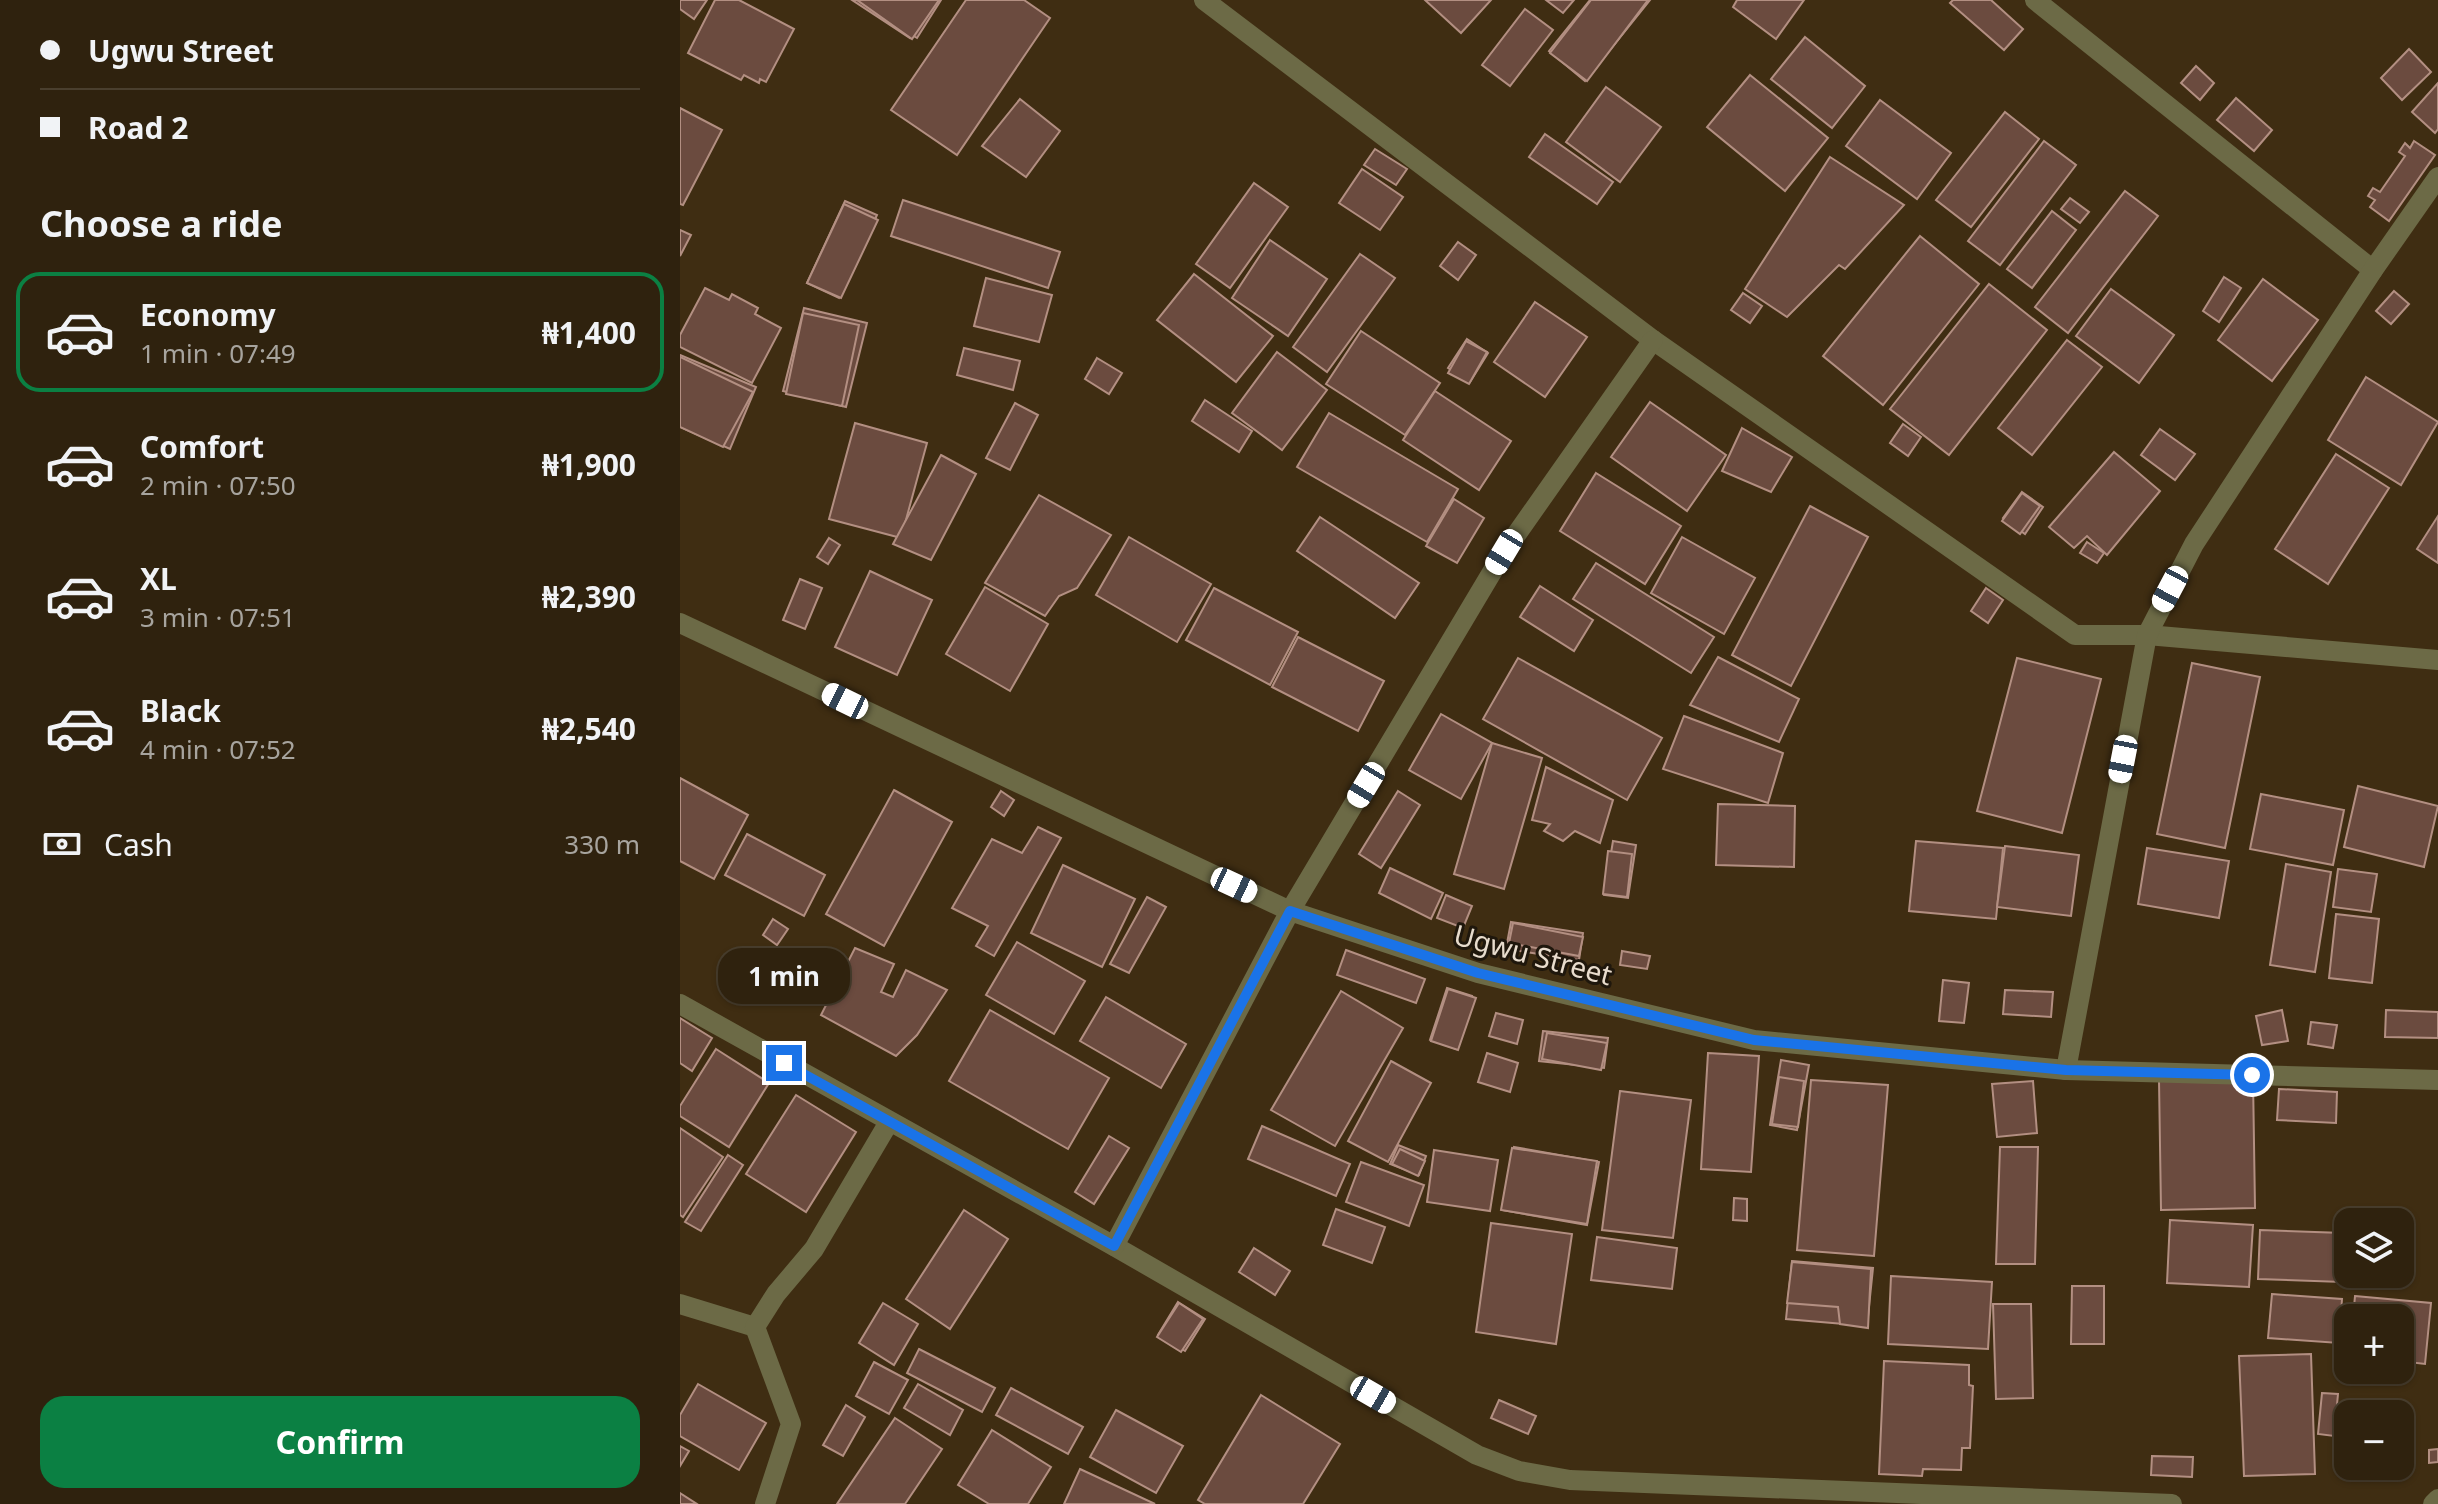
<!DOCTYPE html>
<html lang="en">
<head>
<meta charset="utf-8">
<style>
  :root { --surface:#2f220e; --page:#372a17; --text:#f1f3f6; --muted:#a7a49e; --line:#4a3f2e; --accent:#0b8043 }
  body { margin:0; font-family:"Noto Sans",sans-serif; background:var(--page); color:var(--text); height:100vh; display:flex; flex-direction:column; font-size:30px; white-space:nowrap }
  * { box-sizing:border-box; margin:0 }
  p { font-size:26px; color:var(--muted) }
  .icon { flex:none; width:44px; height:44px; fill:none; stroke:currentColor; stroke-width:2; stroke-linecap:round; stroke-linejoin:round }
  .map { position:relative; flex:1; overflow:hidden }
  .panel { display:flex; flex-direction:column; background:var(--surface); width:680px }
  .panel>* { flex:none }
  .top-card { display:grid; align-content:center; height:176px; padding:0 40px; background:var(--surface) }
  .fabs { position:absolute; left:1654px; top:1208px; display:grid; gap:16px }
  .fabs a { display:grid; place-items:center; width:80px; height:80px; border-radius:16px; background:var(--surface); box-shadow:0 2px 6px #0004,0 0 0 2px var(--line); font-size:40px }
  .end { position:absolute; width:36px; height:36px; margin:-18px; border:10px solid #1a73e8; background:#fff; box-shadow:0 0 0 4px #fff }
  .from { border-radius:50% }
  .bubble { position:absolute; height:56px; border-radius:24px; background:var(--surface); box-shadow:0 2px 6px #0004,0 0 0 2px var(--line); font-size:26px; font-weight:700; line-height:56px; text-align:center }
  .car { position:absolute; width:24px; height:48px; margin:-24px -12px; border-radius:10px; box-shadow:0 0 6px 2px #0007; background:linear-gradient(#fff 24%,#345 0 40%,#fff 0 76%,#345 0 86%,#fff 0) }
  .top-card b { display:flex; align-items:center; gap:28px; height:76px; font-size:30px }
  .top-card b+b { border-top:2px solid var(--line) }
  .top-card i { width:20px; height:20px; background:var(--text) }
  ul { padding:0; list-style:none }
  li { display:flex; align-items:center; gap:24px; height:120px; margin:0 16px 12px; padding:0 24px; border:4px solid transparent; border-radius:24px }
  li div { flex:1 }
  li b { display:block; font-size:30px }
  li em { font-style:normal; font-weight:700 }
  li.on { border-color:var(--accent) }
  li>.icon { width:72px; height:72px; stroke-width:1.5 }
  h2 { padding:0 40px; font-size:36px; line-height:96px }
  .pay { display:flex; align-items:center; gap:20px; height:88px; padding:0 40px; font-size:30px }
  .pay p { margin-inline-start:auto }
  .primary-button { display:flex; gap:16px; margin-top:auto; padding:16px 40px }
  .primary-button a { flex:1; height:92px; border-radius:24px; background:var(--accent); color:#fff; font-size:32px; font-weight:700; line-height:92px; text-align:center }
  main { display:flex; flex:1; min-height:0 }
  .map>svg:first-child { display:block }
  .building { fill:#6b4b3f; stroke:#b38f82; stroke-width:2 }
  .lines { fill:none; stroke-linecap:round; stroke-linejoin:round }
  .minor { stroke:#6c6a46; stroke-width:20 }
  .route { stroke:#1a73e8; stroke-width:10 }
  .labels { text-anchor:middle; stroke-width:6; stroke-linejoin:round; paint-order:stroke }
  .street-label { font-size:28px; fill:#e8dccd; stroke:#1f170c }
</style>
</head>
<body>
<main>
<section class="panel">
<div class="top-card">
<b><i class="from"></i>Ugwu Street</b>
<b><i></i>Road 2</b>
</div>
<h2>Choose a ride</h2>
<ul>
<li class="on"><svg class="icon" aria-label="car" viewBox="0 0 24 24"><path d="M5 17H2v-5l4-1 3-4h7l3 4 3 1v5h-3M9 17h6M6 11h13"/><circle cx="7" cy="17" r="2"/><circle cx="17" cy="17" r="2"/></svg><div><b>Economy</b><p>1 min · 07:49</p></div><em>₦1,400</em></li>
<li><svg class="icon" aria-label="car" viewBox="0 0 24 24"><path d="M5 17H2v-5l4-1 3-4h7l3 4 3 1v5h-3M9 17h6M6 11h13"/><circle cx="7" cy="17" r="2"/><circle cx="17" cy="17" r="2"/></svg><div><b>Comfort</b><p>2 min · 07:50</p></div><em>₦1,900</em></li>
<li><svg class="icon" aria-label="car" viewBox="0 0 24 24"><path d="M5 17H2v-5l4-1 3-4h7l3 4 3 1v5h-3M9 17h6M6 11h13"/><circle cx="7" cy="17" r="2"/><circle cx="17" cy="17" r="2"/></svg><div><b>XL</b><p>3 min · 07:51</p></div><em>₦2,390</em></li>
<li><svg class="icon" aria-label="car" viewBox="0 0 24 24"><path d="M5 17H2v-5l4-1 3-4h7l3 4 3 1v5h-3M9 17h6M6 11h13"/><circle cx="7" cy="17" r="2"/><circle cx="17" cy="17" r="2"/></svg><div><b>Black</b><p>4 min · 07:52</p></div><em>₦2,540</em></li>
</ul>
<div class="pay"><svg class="icon" aria-label="cash" viewBox="0 0 24 24"><path d="M3 7h18v10H3z"/><circle cx="12" cy="12" r="2"/></svg>Cash<p>330 m</p></div>
<div class="primary-button"><a>Confirm</a></div>
</section>
<div class="map">
<svg width="1758" height="1504" viewBox="0 0 1758 1504">
  <rect width="100%" height="100%" fill="#3f2d12"/>
  <g class="building">
    <path d="M0,0H27L14,19L0,9Z"/>
    <path d="M35,0H59L114,29L86,82L80,79L79,83L64,75L61,80L8,53Z"/>
    <path d="M172,0H261L237,38L232,35L230,38Z"/>
    <path d="M177,0H259L232,39Z"/>
    <path d="M286,0H344L370,18L277,155L211,110Z"/>
    <path d="M745,0H811L781,33Z"/>
    <path d="M866,0H894L883,13Z"/>
    <path d="M910,0H970L905,81L869,51Z"/>
    <path d="M911,0H968L907,81L870,53Z"/>
    <path d="M1057,0H1124L1096,39L1053,7Z"/>
    <path d="M1273,0H1311L1343,29L1324,50L1270,3Z"/>
    <path d="M845,9L873,30L830,86L802,65Z"/>
    <path d="M1125,37L1185,86L1152,128L1091,79Z"/>
    <path d="M1729,49L1751,72L1722,100L1701,78Z"/>
    <path d="M1516,66L1534,83L1520,100L1501,83Z"/>
    <path d="M1070,75L1148,138L1105,191L1027,127Z"/>
    <path d="M1758,83V129L1755,133L1732,112Z"/>
    <path d="M926,87L981,127L940,182L886,142Z"/>
    <path d="M1556,98L1592,130L1574,151L1537,120Z"/>
    <path d="M340,99L380,131L346,177L302,146Z"/>
    <path d="M1200,100L1271,153L1237,199L1166,146Z"/>
    <path d="M0,108L42,130L3,205L0,204Z"/>
    <path d="M1325,112L1359,139L1291,227L1256,200Z"/>
    <path d="M865,134L933,182L917,204L849,157Z"/>
    <path d="M1364,141L1396,165L1320,265L1288,241Z"/>
    <path d="M1734,141L1755,155L1709,221L1690,207L1695,200L1688,196L1693,188L1700,192L1725,156L1719,152L1725,143L1730,148Z"/>
    <path d="M695,149L727,169L716,185L684,165Z"/>
    <path d="M1150,157L1224,205L1165,269L1159,265L1107,317L1065,289Z"/>
    <path d="M682,169L723,197L700,230L659,203Z"/>
    <path d="M574,183L608,207L550,288L516,264Z"/>
    <path d="M1445,191L1478,216L1388,333L1355,307Z"/>
    <path d="M1390,198L1409,212L1400,223L1381,209Z"/>
    <path d="M223,200L380,252L368,288L211,236Z"/>
    <path d="M165,201L197,215L159,298L127,283Z"/>
    <path d="M164,204L198,220L161,298L127,283Z"/>
    <path d="M1372,211L1396,230L1352,288L1327,269Z"/>
    <path d="M0,230L11,235L0,256Z"/>
    <path d="M1240,236L1299,284L1203,405L1143,356Z"/>
    <path d="M590,240L647,279L608,336L552,298Z"/>
    <path d="M778,242L796,255L778,280L760,266Z"/>
    <path d="M680,254L715,278L647,372L613,347Z"/>
    <path d="M514,274L593,336L556,382L477,320Z"/>
    <path d="M1544,277L1561,288L1539,322L1523,311Z"/>
    <path d="M306,278L372,295L359,342L294,326Z"/>
    <path d="M1583,279L1638,320L1592,381L1538,340Z"/>
    <path d="M1309,284L1367,330L1269,455L1210,409Z"/>
    <path d="M25,288L49,300L52,294L78,308L75,314L101,328L72,383L0,347V335Z"/>
    <path d="M1431,289L1494,335L1459,383L1396,336Z"/>
    <path d="M1714,291L1729,304L1711,324L1696,311Z"/>
    <path d="M1063,293L1082,306L1070,323L1051,310Z"/>
    <path d="M855,302L907,337L865,397L814,362Z"/>
    <path d="M124,308L187,323L166,407L103,391Z"/>
    <path d="M123,313L179,325L162,406L106,394Z"/>
    <path d="M681,331L760,383L725,435L646,384Z"/>
    <path d="M787,339L808,353L790,382L768,368Z"/>
    <path d="M1387,340L1422,367L1352,455L1318,428Z"/>
    <path d="M786,341L807,352L789,384L768,373Z"/>
    <path d="M284,348L340,361L333,390L277,375Z"/>
    <path d="M597,352L647,390L602,450L552,413Z"/>
    <path d="M0,355L76,387L50,449L0,427Z"/>
    <path d="M0,357L73,392L43,447L0,427Z"/>
    <path d="M417,358L442,373L429,394L405,379Z"/>
    <path d="M1686,377L1758,422L1721,485L1648,440Z"/>
    <path d="M755,391L831,441L799,490L723,440Z"/>
    <path d="M525,400L572,431L559,452L512,421Z"/>
    <path d="M970,402L1046,455L1007,511L931,457Z"/>
    <path d="M335,403L358,415L330,470L306,458Z"/>
    <path d="M649,413L778,489L747,542L617,467Z"/>
    <path d="M175,423L247,443L221,538L149,519Z"/>
    <path d="M1223,424L1241,437L1228,456L1210,443Z"/>
    <path d="M1062,428L1112,457L1091,492L1042,471Z"/>
    <path d="M1480,429L1515,454L1495,480L1461,455Z"/>
    <path d="M1434,452L1480,491L1427,555L1407,536L1394,548L1369,527Z"/>
    <path d="M1656,454L1709,488L1648,584L1595,549Z"/>
    <path d="M261,455L296,474L251,560L213,544Z"/>
    <path d="M916,473L1001,526L965,584L880,531Z"/>
    <path d="M1342,492L1363,507L1345,534L1323,518Z"/>
    <path d="M1342,493L1360,506L1340,534L1322,521Z"/>
    <path d="M359,495L431,535L397,588L379,596L365,616L305,583Z"/>
    <path d="M774,499L804,518L777,563L746,546Z"/>
    <path d="M1130,506L1188,537L1111,686L1052,655Z"/>
    <path d="M1758,516V563L1737,549Z"/>
    <path d="M640,517L739,583L715,618L617,551Z"/>
    <path d="M449,537L531,584L497,642L416,595Z"/>
    <path d="M1002,537L1075,578L1044,634L971,593Z"/>
    <path d="M149,538L160,545L148,564L137,557Z"/>
    <path d="M1407,542L1424,553L1417,563L1400,553Z"/>
    <path d="M916,563L1034,637L1011,673L893,599Z"/>
    <path d="M190,571L252,600L217,675L155,647Z"/>
    <path d="M120,579L142,588L125,629L103,620Z"/>
    <path d="M860,586L913,620L894,651L840,617Z"/>
    <path d="M305,587L368,624L330,691L266,654Z"/>
    <path d="M534,588L618,632L590,685L506,640Z"/>
    <path d="M1306,588L1323,600L1308,623L1291,611Z"/>
    <path d="M618,637L704,681L678,731L592,687Z"/>
    <path d="M1038,657L1119,699L1099,742L1010,705Z"/>
    <path d="M838,658L982,738L947,800L803,719Z"/>
    <path d="M1337,658L1421,679L1382,833L1297,811Z"/>
    <path d="M1512,663L1580,677L1545,848L1477,834Z"/>
    <path d="M761,714L812,743L781,799L729,770Z"/>
    <path d="M1004,716L1103,753L1088,803L983,769Z"/>
    <path d="M812,743L862,758L824,889L774,874Z"/>
    <path d="M866,767L933,800L920,843L895,831L883,841L864,831L870,824L852,820Z"/>
    <path d="M0,778L68,815L34,879L0,861Z"/>
    <path d="M1678,786L1758,806L1744,867L1664,847Z"/>
    <path d="M214,790L272,822L204,946L146,914Z"/>
    <path d="M321,791L334,800L324,816L311,807Z"/>
    <path d="M718,791L740,805L701,868L679,854Z"/>
    <path d="M1581,794L1664,810L1653,865L1570,849Z"/>
    <path d="M1038,804L1115,806L1114,867L1036,865Z"/>
    <path d="M358,827L381,838L314,956L296,946L308,926L272,908L312,839L342,853Z"/>
    <path d="M67,834L145,875L124,916L45,875Z"/>
    <path d="M933,841L956,845L948,898L924,895Z"/>
    <path d="M1236,841L1323,848L1316,919L1229,911Z"/>
    <path d="M1325,846L1399,855L1391,916L1317,907Z"/>
    <path d="M1467,848L1549,861L1539,918L1458,904Z"/>
    <path d="M928,851L952,854L947,897L923,894Z"/>
    <path d="M1606,864L1651,872L1635,972L1590,965Z"/>
    <path d="M383,865L455,899L422,967L351,933Z"/>
    <path d="M710,868L763,893L751,919L699,893Z"/>
    <path d="M1658,869L1697,874L1691,912L1653,907Z"/>
    <path d="M766,895L792,906L783,928L757,918Z"/>
    <path d="M467,897L486,907L449,973L430,964Z"/>
    <path d="M1656,914L1699,919L1692,983L1649,978Z"/>
    <path d="M93,919L108,929L97,945L83,935Z"/>
    <path d="M831,922L903,933L899,960L826,949Z"/>
    <path d="M833,923L903,937L899,956L829,943Z"/>
    <path d="M337,942L405,981L374,1034L306,995Z"/>
    <path d="M175,948L214,964L201,992L213,997L226,970L267,990L237,1035L216,1056L141,1015Z"/>
    <path d="M666,950L745,979L736,1003L657,975Z"/>
    <path d="M942,951L970,956L967,969L940,965Z"/>
    <path d="M1263,980L1289,983L1284,1023L1259,1021Z"/>
    <path d="M767,988L792,996L776,1049L750,1040Z"/>
    <path d="M768,989L796,998L778,1050L751,1041Z"/>
    <path d="M1325,990L1373,992L1371,1017L1323,1014Z"/>
    <path d="M661,991L723,1028L655,1146L591,1110Z"/>
    <path d="M426,997L506,1044L481,1088L400,1041Z"/>
    <path d="M310,1010L429,1078L388,1149L269,1081Z"/>
    <path d="M1602,1010L1608,1041L1582,1045L1576,1016Z"/>
    <path d="M1706,1010L1758,1012V1038L1705,1037Z"/>
    <path d="M816,1013L843,1020L837,1044L809,1036Z"/>
    <path d="M0,1018L32,1038L12,1071L0,1063Z"/>
    <path d="M1631,1022L1657,1025L1653,1048L1628,1044Z"/>
    <path d="M863,1031L928,1038L924,1068L859,1061Z"/>
    <path d="M867,1033L927,1043L921,1070L862,1059Z"/>
    <path d="M36,1049L89,1083L49,1147L0,1116V1106Z"/>
    <path d="M807,1053L838,1063L830,1092L798,1082Z"/>
    <path d="M1028,1053L1079,1056L1071,1172L1021,1169Z"/>
    <path d="M1101,1060L1129,1065L1117,1130L1090,1125Z"/>
    <path d="M711,1061L751,1083L708,1162L668,1141Z"/>
    <path d="M1099,1077L1124,1081L1118,1127L1092,1124Z"/>
    <path d="M1573,1078L1575,1208L1481,1210L1479,1080Z"/>
    <path d="M1131,1080L1208,1085L1194,1256L1117,1250Z"/>
    <path d="M1353,1081L1357,1133L1317,1137L1312,1084Z"/>
    <path d="M1599,1089L1657,1092L1656,1123L1597,1120Z"/>
    <path d="M940,1091L1011,1100L993,1238L922,1230Z"/>
    <path d="M116,1095L176,1132L126,1212L66,1174Z"/>
    <path d="M582,1126L670,1164L656,1196L568,1159Z"/>
    <path d="M0,1128L43,1157L3,1217L0,1215Z"/>
    <path d="M429,1136L449,1148L414,1204L395,1192Z"/>
    <path d="M718,1145L746,1156L739,1175L710,1164Z"/>
    <path d="M834,1147L919,1162L907,1225L822,1210Z"/>
    <path d="M1320,1147H1358L1355,1264H1316Z"/>
    <path d="M832,1148L917,1161L907,1224L821,1210Z"/>
    <path d="M720,1149L745,1161L738,1176L712,1164Z"/>
    <path d="M754,1150L818,1160L810,1211L747,1202Z"/>
    <path d="M48,1155L63,1165L21,1231L5,1222Z"/>
    <path d="M681,1162L744,1185L729,1226L666,1202Z"/>
    <path d="M1054,1198L1067,1199V1221L1053,1220Z"/>
    <path d="M656,1209L705,1227L692,1263L643,1245Z"/>
    <path d="M284,1210L328,1239L270,1329L226,1299Z"/>
    <path d="M1490,1220L1573,1225L1569,1287L1487,1283Z"/>
    <path d="M811,1223L892,1234L876,1344L796,1332Z"/>
    <path d="M1580,1230L1663,1233L1662,1282L1578,1279Z"/>
    <path d="M917,1237L997,1248L992,1289L911,1280Z"/>
    <path d="M574,1248L610,1271L595,1295L559,1272Z"/>
    <path d="M1112,1261L1193,1268L1187,1326L1106,1319Z"/>
    <path d="M1112,1262L1191,1269L1188,1328L1160,1324L1158,1307L1107,1303Z"/>
    <path d="M1211,1276L1312,1282L1308,1349L1208,1344Z"/>
    <path d="M1392,1286H1424V1344H1391Z"/>
    <path d="M1592,1294L1662,1299L1659,1343L1588,1338Z"/>
    <path d="M1675,1296L1751,1303L1745,1364L1720,1361V1318H1673Z"/>
    <path d="M498,1302L525,1319L505,1351L478,1335Z"/>
    <path d="M203,1303L238,1324L214,1365L179,1343Z"/>
    <path d="M499,1303L523,1319L501,1352L477,1337Z"/>
    <path d="M1313,1304H1351L1353,1398L1316,1399Z"/>
    <path d="M239,1349L315,1388L302,1412L227,1373Z"/>
    <path d="M1631,1354L1635,1474L1564,1476L1559,1356Z"/>
    <path d="M1204,1361L1289,1365V1385L1293,1386L1290,1448H1282L1281,1470L1243,1469L1242,1476L1199,1474Z"/>
    <path d="M194,1362L228,1380L209,1414L176,1396Z"/>
    <path d="M18,1384L86,1423L59,1470L0,1436V1415Z"/>
    <path d="M238,1384L283,1410L270,1435L224,1408Z"/>
    <path d="M331,1388L403,1427L388,1454L316,1415Z"/>
    <path d="M1642,1393L1658,1394L1654,1436L1638,1434Z"/>
    <path d="M581,1395L660,1444L623,1504H525L518,1500Z"/>
    <path d="M819,1400L856,1416L848,1434L811,1418Z"/>
    <path d="M166,1405L185,1417L163,1456L143,1445Z"/>
    <path d="M436,1410L503,1446L476,1493L410,1457Z"/>
    <path d="M215,1418L262,1449L225,1504H157Z"/>
    <path d="M312,1430L371,1467L348,1504H309L278,1485Z"/>
    <path d="M1720,1437H1725L1729,1467L1665,1476L1660,1446L1668,1445V1466H1720Z"/>
    <path d="M0,1446L9,1451L0,1466Z"/>
    <path d="M1758,1449V1462L1749,1463V1450Z"/>
    <path d="M1472,1456L1513,1457L1512,1477L1471,1475Z"/>
    <path d="M400,1469L475,1504H384Z"/>
    <path d="M0,1493L17,1504H0Z"/>
  </g>
  <g class="lines">
    <g class="minor">
      <path d="M524,0L973,340L1395,635H1467L1758,660"/>
      <path d="M1355,0L1693,270"/>
      <path d="M0,623L610,911L798,973L1074,1040L1386,1070L1758,1080"/>
      <path d="M0,1004L434,1246L797,1455L839,1471L890,1480L1492,1504"/>
      <path d="M1386,1070L1467,635L1514,544L1693,270L1758,177"/>
      <path d="M434,1246L610,911L824,552L973,340"/>
      <path d="M0,1304L75,1327"/>
      <path d="M85,1504L111,1424L75,1327L96,1294L134,1249L209,1122"/>
      <path d="M1753,1504L1758,1499"/>
    </g>
  </g>
  <g class="lines">
    <path class="route" d="M104,1063L434,1246L610,911L798,973L1074,1040L1386,1070L1572,1075"/>
  </g>
  <g class="labels">
    <g class="street-label">
      <text transform="translate(853 955) rotate(15)" y="10">Ugwu Street</text>
    </g>
  </g>
</svg>
<div class="fabs">
<a><svg class="icon" aria-label="layers" viewBox="0 0 24 24"><path d="M12 4l9 5-9 5-9-5zM3 14l9 5 9-5"/></svg></a>
<a>+</a>
<a>−</a>
</div>
<i class="end from" style="left:1572px;top:1075px"></i>
<i class="end" style="left:104px;top:1063px"></i>
<div class="bubble" style="left:38px;top:948px;width:132px">1 min</div>
<i class="car" style="left:824px;top:552px;rotate:211deg"></i>
<i class="car" style="left:1490px;top:589px;rotate:208deg"></i>
<i class="car" style="left:165px;top:701px;rotate:296deg"></i>
<i class="car" style="left:1443px;top:759px;rotate:191deg"></i>
<i class="car" style="left:686px;top:785px;rotate:211deg"></i>
<i class="car" style="left:554px;top:885px;rotate:115deg"></i>
<i class="car" style="left:693px;top:1395px;rotate:120deg"></i>
</div>
</main>
</body>
</html>
